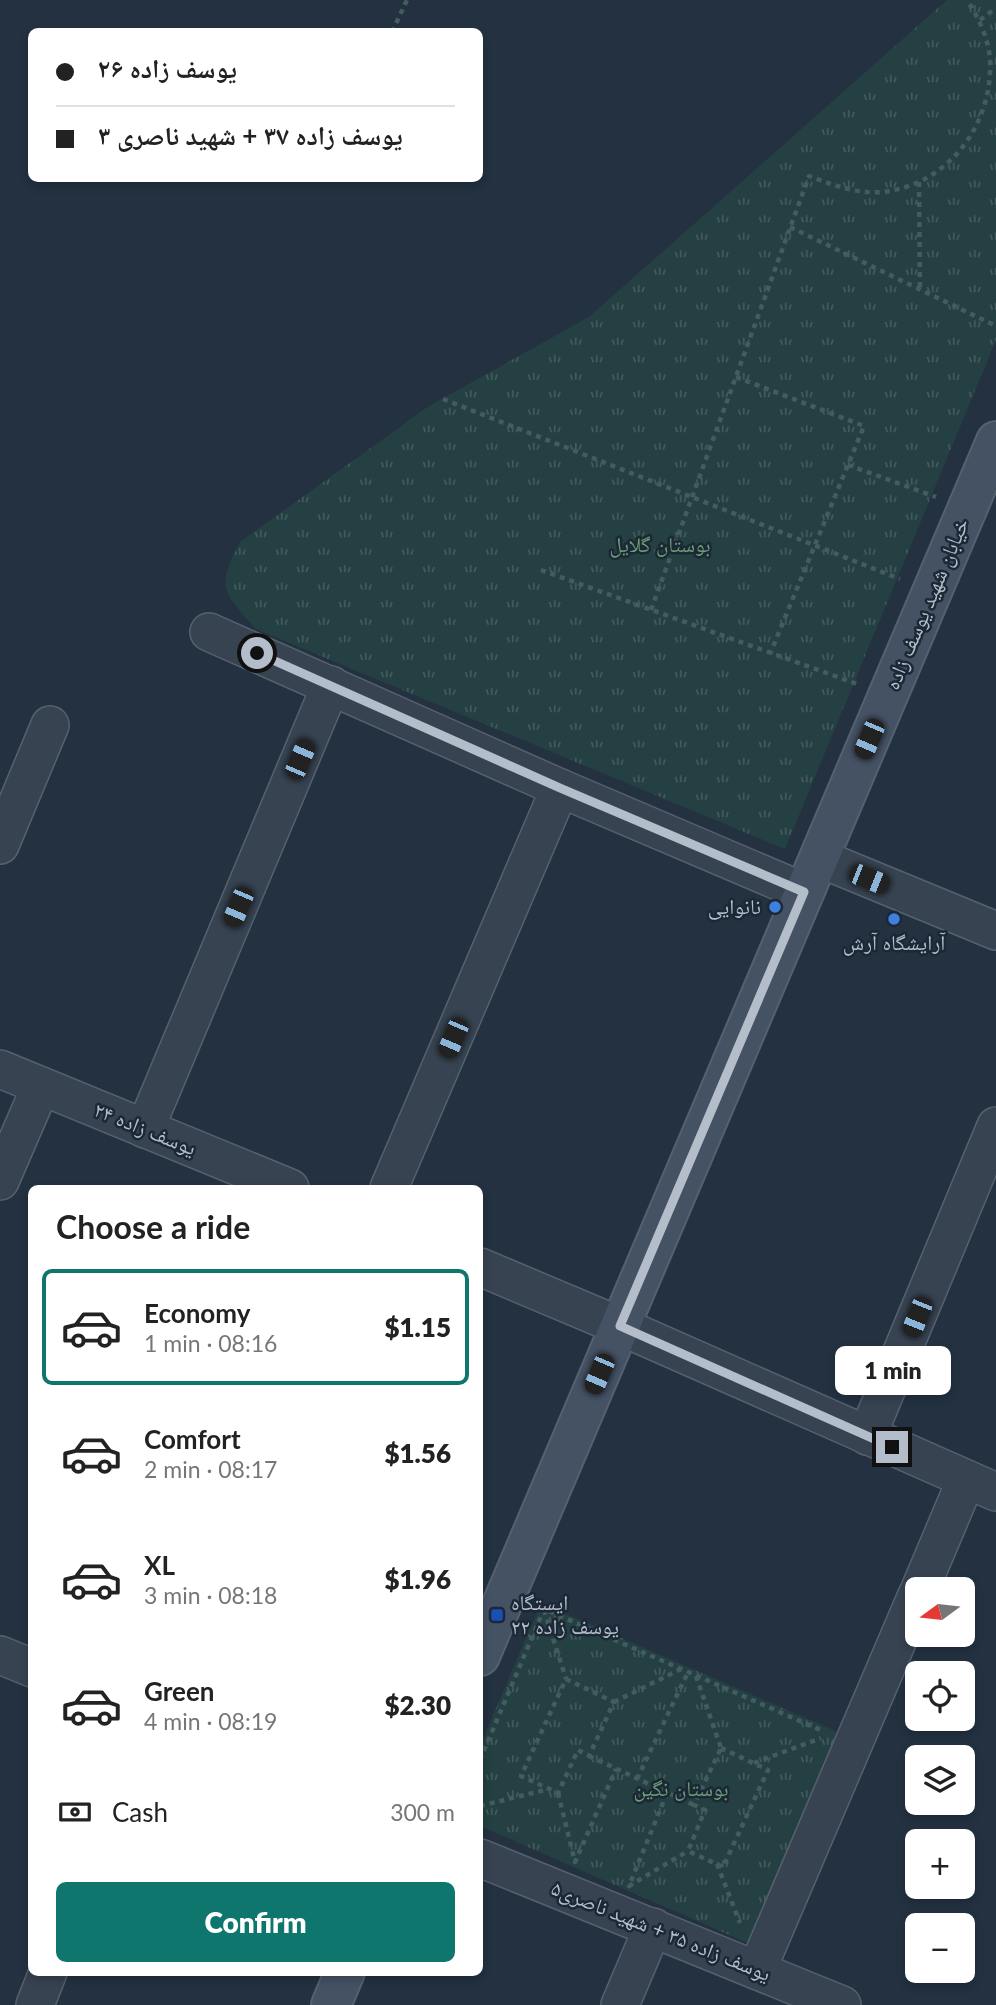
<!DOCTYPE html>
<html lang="en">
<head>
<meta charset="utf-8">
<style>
  :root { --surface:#fff; --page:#f2f2f2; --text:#222; --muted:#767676; --line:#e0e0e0; --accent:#0f766e }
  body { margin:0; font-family:Lato,"Noto Naskh Arabic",sans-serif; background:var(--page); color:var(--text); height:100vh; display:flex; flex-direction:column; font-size:26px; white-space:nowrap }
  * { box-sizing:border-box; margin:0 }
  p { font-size:23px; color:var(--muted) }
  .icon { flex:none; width:38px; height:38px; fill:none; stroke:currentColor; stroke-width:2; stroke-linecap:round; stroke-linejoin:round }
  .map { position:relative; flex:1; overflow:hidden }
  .side { position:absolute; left:28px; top:1185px; width:455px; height:791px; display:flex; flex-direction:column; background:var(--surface); border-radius:10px; box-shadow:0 4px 10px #0003 }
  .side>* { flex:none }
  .top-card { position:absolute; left:28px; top:28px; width:455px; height:154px; border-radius:10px; box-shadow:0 4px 10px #0003; display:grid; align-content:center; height:154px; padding:0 28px; background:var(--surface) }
  .needle { width:46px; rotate:255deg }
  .fabs { position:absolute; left:905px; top:1577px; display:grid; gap:14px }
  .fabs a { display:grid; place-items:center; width:70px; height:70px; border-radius:10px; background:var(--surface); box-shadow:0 4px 10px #0003; font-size:35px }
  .end { position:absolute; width:32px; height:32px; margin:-16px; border:9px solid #b4becb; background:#111; box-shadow:0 0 0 4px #111 }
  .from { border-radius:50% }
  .bubble { position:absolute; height:49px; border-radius:10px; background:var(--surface); box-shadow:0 4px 10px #0003; font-size:23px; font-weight:800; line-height:49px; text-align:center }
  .car { position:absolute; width:21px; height:42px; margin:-21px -10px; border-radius:9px; box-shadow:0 0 5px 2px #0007; background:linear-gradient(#222 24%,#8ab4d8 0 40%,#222 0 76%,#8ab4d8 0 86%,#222 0) }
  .top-card b { display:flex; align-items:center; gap:24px; height:66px; font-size:26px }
  .top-card b+b { border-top:2px solid var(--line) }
  .top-card i { width:18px; height:18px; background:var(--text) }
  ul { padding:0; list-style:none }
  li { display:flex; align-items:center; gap:21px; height:116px; margin:0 14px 10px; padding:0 14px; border:4px solid transparent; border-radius:10px }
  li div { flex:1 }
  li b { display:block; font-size:26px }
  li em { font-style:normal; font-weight:800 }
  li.on { border-color:var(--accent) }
  li>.icon { width:63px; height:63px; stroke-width:1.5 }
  h2 { padding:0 28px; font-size:32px; line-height:84px }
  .pay { display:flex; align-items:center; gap:18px; height:77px; padding:0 28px; font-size:26px }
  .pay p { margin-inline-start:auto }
  .cta { display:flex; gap:14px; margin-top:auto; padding:14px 28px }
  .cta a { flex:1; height:80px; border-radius:10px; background:var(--accent); color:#fff; font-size:28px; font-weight:800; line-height:80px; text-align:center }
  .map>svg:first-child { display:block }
  .park { fill:url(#park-tufts) }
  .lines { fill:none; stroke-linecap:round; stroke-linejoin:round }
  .street-casing { stroke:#55616e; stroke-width:40 }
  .secondary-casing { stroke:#55616e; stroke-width:42 }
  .path { stroke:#435d5f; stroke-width:4.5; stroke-dasharray:5 5; stroke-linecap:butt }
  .street { stroke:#374351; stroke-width:37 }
  .secondary { stroke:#455264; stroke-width:38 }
  .route { stroke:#b4becb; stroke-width:9 }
  .shop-dot { fill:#3f7fe0; stroke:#1c2836; stroke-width:2.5 }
  .transit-dot { fill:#1a4fb4; stroke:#1c2836; stroke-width:2.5 }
  .labels { text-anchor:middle; stroke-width:5; stroke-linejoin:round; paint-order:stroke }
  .park-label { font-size:21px; fill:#699e73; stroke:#1c2836 }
  .street-label { font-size:21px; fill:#b4becb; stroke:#1c2836 }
  .poi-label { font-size:21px; fill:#b4becb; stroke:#1c2836; text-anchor:end }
</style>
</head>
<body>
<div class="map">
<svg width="996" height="2005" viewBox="0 0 996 2005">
  <defs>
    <pattern id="park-tufts" width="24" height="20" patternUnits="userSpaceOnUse" patternTransform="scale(1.75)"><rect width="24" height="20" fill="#254042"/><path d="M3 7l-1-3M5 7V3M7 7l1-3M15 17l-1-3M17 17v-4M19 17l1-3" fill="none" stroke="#425a5c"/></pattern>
  </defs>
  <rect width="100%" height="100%" fill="#233141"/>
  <g class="park">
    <path d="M947,0H996V340L785,849L256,629C224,592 215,589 240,542L429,406L589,317Z"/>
    <path d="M541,1603L840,1733L750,1944L480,1826V1746Z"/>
  </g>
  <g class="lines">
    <g class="street-casing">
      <g id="street">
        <path d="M209,632L560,788L804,892"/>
        <path d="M0,845L50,725"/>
        <path d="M819,858L996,931"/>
        <path d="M0,1069L290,1188"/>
        <path d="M145,1129L331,685"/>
        <path d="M0,1181L41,1086"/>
        <path d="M389,1188L560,788"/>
        <path d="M480,1267L620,1326L996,1492"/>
        <path d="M867,1436L996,1126"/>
        <path d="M920,1589L966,1480"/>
        <path d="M0,1655L32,1668"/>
        <path d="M480,1858L842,2005"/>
        <path d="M757,1970L917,1595"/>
        <path d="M35,2005L48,1972"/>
        <path d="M620,2005L653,1927"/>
      </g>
    </g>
    <g class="secondary-casing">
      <g id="secondary">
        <path d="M480,1656L996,441"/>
        <path d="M331,2005L345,1972"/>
      </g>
    </g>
    <g class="path">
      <path d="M980,20L996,8"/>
      <path d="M392,32L407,0"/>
      <path d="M919,182L920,289"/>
      <path d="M790,227L996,326"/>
      <path d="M736,377L864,426L770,654"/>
      <path d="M443,399L900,579"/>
      <path d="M848,465L936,497"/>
      <path d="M541,570L857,684"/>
      <path d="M651,610L809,176C833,185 856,194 882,192C949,185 993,124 990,60C989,39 978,17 967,0"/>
      <path d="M544,1610L566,1679"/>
      <path d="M696,1676L721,1748"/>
      <path d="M566,1679L614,1702L589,1756L578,1750L558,1793L521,1776Z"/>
      <path d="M614,1702L681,1669"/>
      <path d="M721,1748L768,1770L723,1867L688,1851L705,1810L694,1805Z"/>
      <path d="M589,1756L694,1805"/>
      <path d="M480,1760L544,1609L823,1731"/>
      <path d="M754,1763L821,1738"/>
      <path d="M637,1779L688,1672"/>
      <path d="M558,1793L575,1862L616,1769"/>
      <path d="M667,1793L629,1886L688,1851"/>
      <path d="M480,1806L549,1789"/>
      <path d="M717,1864L740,1923"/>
    </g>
    <use href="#street" class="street"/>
    <use href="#secondary" class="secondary"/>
  </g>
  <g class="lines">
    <path class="route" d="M257,653L560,788L804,892L620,1326L892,1447"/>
  </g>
  <g class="shop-dot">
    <circle cx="775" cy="907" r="7"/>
    <circle cx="894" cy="919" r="7"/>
  </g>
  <rect class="transit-dot" x="490" y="1608" width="14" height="14" rx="3.5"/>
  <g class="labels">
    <g class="park-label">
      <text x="660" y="552">بوستان گلایل</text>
      <text x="681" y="1796">بوستان نگین</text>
    </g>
    <g class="street-label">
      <text transform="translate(927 604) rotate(-67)" y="7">خیابان شهید یوسف زاده</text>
      <text transform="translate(145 1129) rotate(22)" y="7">یوسف زاده ۲۴</text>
      <text transform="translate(661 1931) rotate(22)" y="7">یوسف زاده ۳۵ + شهید ناصری۵</text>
    </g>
    <g class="poi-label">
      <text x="761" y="914">نانوایی</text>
      <text x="894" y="950" text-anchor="middle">آرایشگاه آرش</text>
      <text x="511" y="1610" text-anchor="start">ایستگاه<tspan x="511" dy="24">یوسف زاده ۲۲</tspan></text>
    </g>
  </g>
</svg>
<div class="fabs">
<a><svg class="needle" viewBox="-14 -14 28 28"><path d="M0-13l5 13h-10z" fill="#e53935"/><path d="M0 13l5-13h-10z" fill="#767676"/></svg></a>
<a><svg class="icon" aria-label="locate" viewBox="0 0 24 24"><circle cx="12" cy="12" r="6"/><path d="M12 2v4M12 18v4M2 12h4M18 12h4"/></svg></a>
<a><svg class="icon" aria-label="layers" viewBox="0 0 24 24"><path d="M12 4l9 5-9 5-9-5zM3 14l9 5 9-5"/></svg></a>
<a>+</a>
<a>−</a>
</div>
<i class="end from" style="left:257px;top:653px"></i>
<i class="end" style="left:892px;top:1447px"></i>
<div class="bubble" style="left:835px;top:1346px;width:116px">1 min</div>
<i class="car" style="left:869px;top:739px;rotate:203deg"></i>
<i class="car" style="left:300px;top:759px;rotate:23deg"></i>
<i class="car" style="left:869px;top:879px;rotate:112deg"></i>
<i class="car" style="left:238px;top:907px;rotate:203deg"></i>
<i class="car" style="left:453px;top:1038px;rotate:203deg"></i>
<i class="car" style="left:917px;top:1317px;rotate:202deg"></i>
<i class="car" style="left:599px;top:1374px;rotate:203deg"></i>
<div class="top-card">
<b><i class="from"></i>یوسف زاده ۲۶</b>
<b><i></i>یوسف زاده ۳۷ + شهید ناصری ۳</b>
</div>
<section class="side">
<h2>Choose a ride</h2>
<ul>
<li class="on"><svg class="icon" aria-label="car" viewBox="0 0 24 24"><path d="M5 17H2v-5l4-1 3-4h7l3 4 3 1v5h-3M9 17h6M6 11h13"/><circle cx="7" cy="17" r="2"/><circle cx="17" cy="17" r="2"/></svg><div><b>Economy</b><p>1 min · 08:16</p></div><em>$1.15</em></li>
<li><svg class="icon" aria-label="car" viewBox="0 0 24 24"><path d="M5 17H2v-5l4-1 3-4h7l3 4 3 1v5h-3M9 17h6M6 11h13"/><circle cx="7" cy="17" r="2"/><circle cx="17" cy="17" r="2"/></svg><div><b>Comfort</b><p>2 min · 08:17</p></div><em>$1.56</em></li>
<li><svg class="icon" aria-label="car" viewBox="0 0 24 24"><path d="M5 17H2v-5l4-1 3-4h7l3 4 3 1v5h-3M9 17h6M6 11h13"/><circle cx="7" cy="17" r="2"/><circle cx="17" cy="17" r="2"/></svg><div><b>XL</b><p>3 min · 08:18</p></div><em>$1.96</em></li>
<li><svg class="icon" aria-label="car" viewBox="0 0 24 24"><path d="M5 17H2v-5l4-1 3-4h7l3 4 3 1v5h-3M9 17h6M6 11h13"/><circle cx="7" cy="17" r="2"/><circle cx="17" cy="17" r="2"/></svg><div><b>Green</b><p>4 min · 08:19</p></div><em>$2.30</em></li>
</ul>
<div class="pay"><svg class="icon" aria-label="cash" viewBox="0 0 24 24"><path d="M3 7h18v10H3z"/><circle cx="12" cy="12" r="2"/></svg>Cash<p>300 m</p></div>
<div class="cta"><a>Confirm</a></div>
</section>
</div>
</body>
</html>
